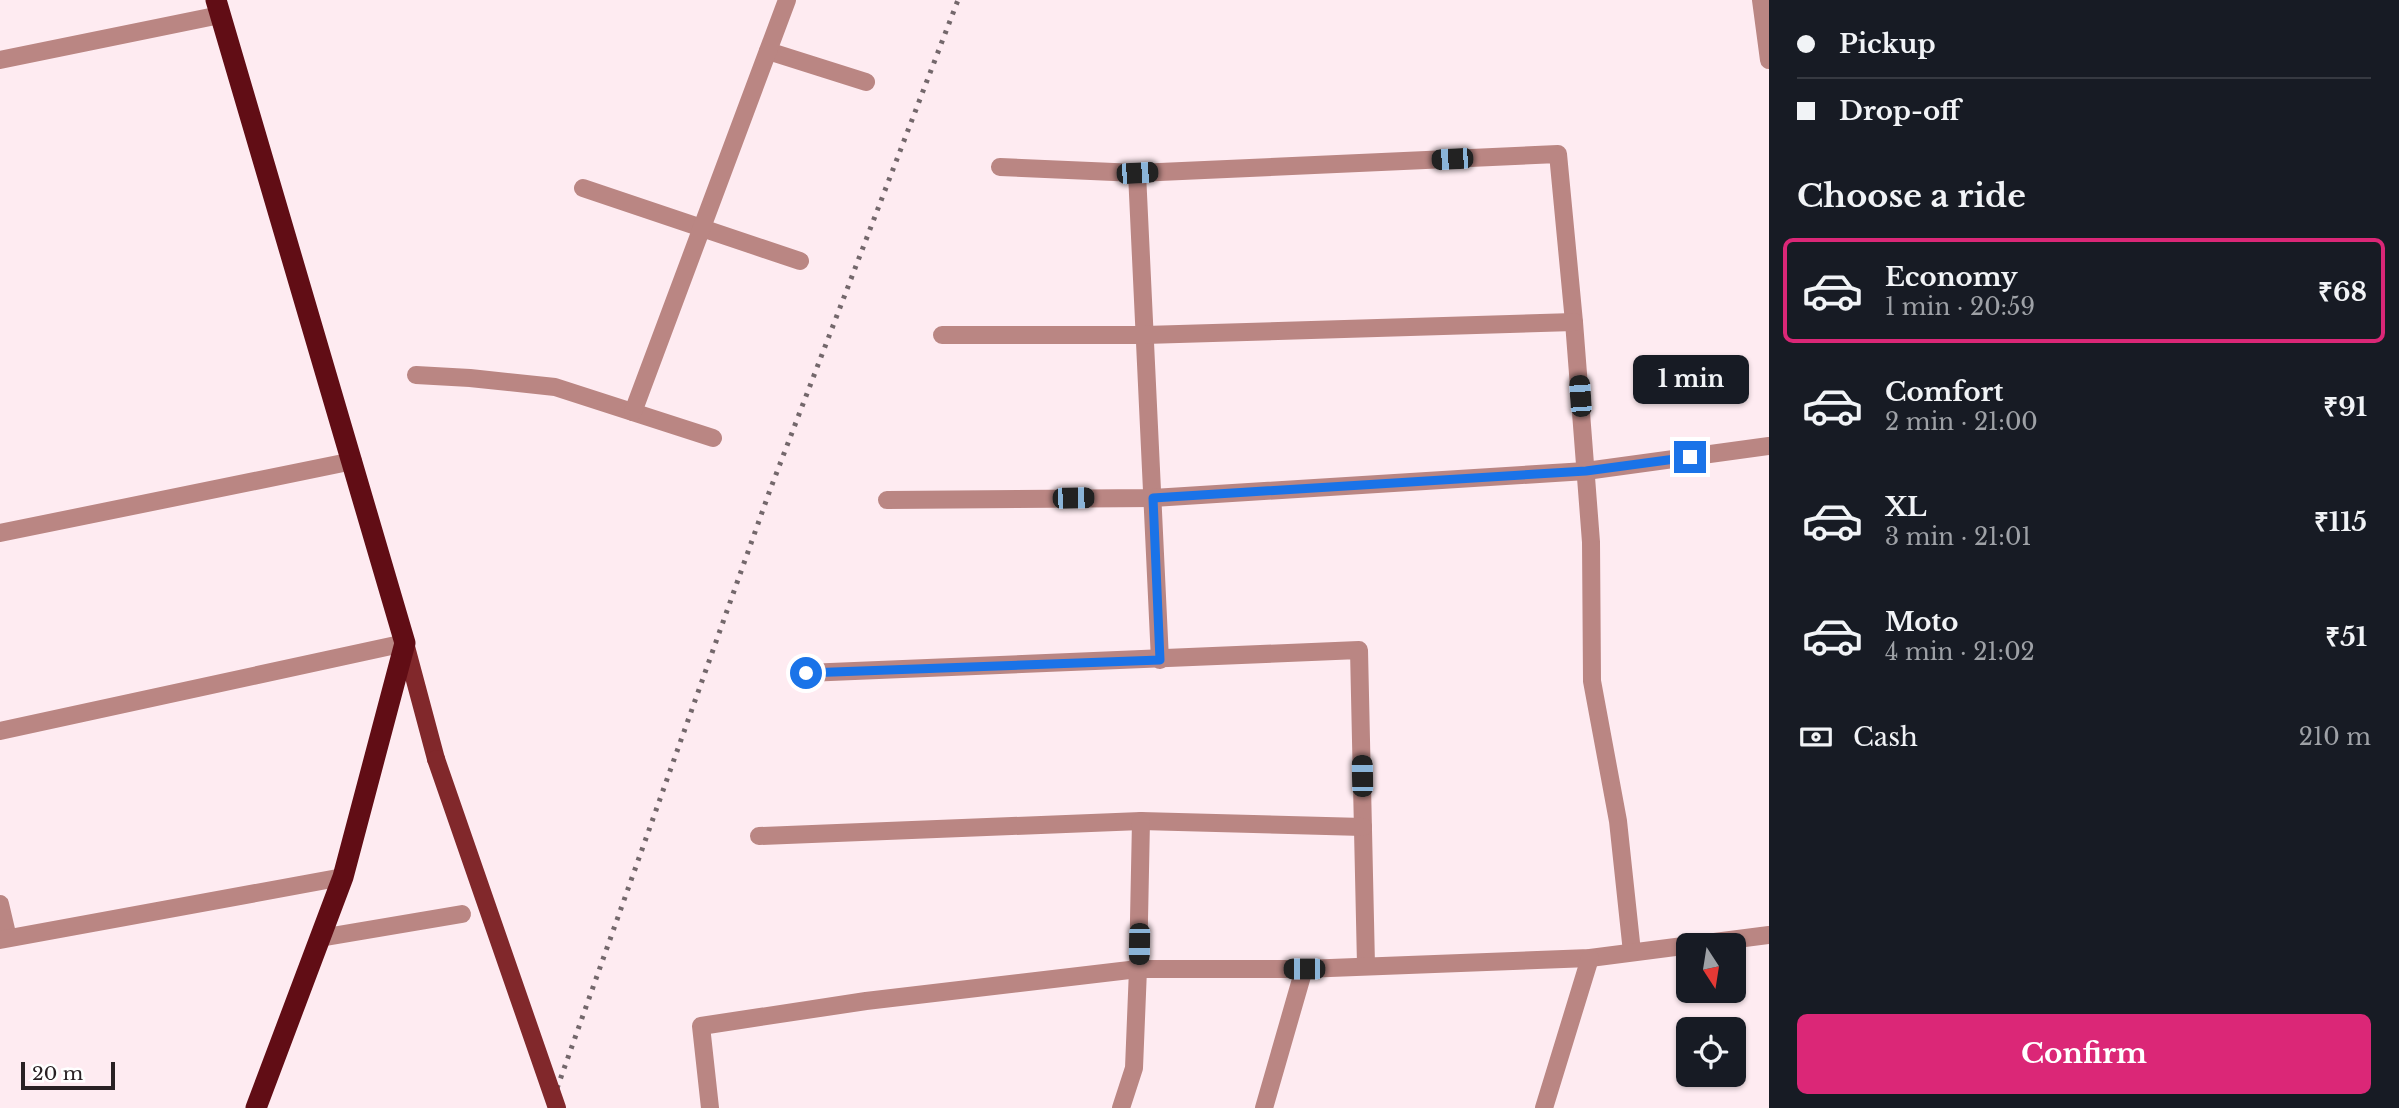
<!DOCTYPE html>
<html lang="en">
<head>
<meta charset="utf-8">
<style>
  :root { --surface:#171b24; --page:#242831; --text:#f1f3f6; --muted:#9ea1a6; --line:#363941; --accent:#db2777 }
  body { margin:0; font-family:"Libre Baskerville",serif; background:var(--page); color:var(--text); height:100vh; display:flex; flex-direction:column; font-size:26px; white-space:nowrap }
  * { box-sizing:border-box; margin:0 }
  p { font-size:23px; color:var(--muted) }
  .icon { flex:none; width:38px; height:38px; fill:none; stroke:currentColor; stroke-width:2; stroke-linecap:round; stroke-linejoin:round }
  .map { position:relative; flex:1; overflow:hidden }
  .side { display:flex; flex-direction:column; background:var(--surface); width:630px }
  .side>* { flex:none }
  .guide { display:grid; align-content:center; height:154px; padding:0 28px; background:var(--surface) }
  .needle { width:46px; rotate:168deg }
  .tools { position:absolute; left:1676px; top:933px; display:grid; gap:14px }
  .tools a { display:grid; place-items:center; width:70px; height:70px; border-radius:10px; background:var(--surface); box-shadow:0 2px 5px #0004; font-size:35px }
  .scale { position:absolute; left:21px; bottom:18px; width:94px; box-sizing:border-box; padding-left:7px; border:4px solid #292124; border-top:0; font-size:19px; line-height:24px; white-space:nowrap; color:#292124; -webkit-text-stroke:5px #fff; paint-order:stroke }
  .end { position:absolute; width:32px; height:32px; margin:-16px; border:9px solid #1a73e8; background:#fff; box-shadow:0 0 0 4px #fff }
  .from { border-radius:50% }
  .bubble { position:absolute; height:49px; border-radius:10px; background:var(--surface); box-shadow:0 2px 5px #0004; font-size:23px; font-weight:700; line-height:49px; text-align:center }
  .car { position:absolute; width:21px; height:42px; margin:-21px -10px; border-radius:9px; box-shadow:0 0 5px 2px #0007; background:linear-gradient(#222 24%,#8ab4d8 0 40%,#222 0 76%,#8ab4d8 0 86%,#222 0) }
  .guide b { display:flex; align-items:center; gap:24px; height:66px; font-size:26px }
  .guide b+b { border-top:2px solid var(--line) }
  .guide i { width:18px; height:18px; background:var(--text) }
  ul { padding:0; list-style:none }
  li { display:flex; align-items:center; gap:21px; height:105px; margin:0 14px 10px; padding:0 14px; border:4px solid transparent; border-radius:10px }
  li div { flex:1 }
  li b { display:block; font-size:26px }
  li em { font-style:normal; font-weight:700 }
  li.current { border-color:var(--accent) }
  li>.icon { width:63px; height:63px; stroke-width:1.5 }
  h2 { padding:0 28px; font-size:32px; line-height:84px }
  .pay { display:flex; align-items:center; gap:18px; height:77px; padding:0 28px; font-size:26px }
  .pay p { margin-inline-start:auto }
  .primary-button { display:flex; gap:14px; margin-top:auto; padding:14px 28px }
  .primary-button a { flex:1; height:80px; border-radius:10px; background:var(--accent); color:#fff; font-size:28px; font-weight:700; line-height:80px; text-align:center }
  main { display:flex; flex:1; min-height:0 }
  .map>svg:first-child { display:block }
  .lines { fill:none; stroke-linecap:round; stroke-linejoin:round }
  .minor { stroke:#ba8683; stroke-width:18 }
  .major { stroke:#81282b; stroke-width:18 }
  .highway { stroke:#610d15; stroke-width:21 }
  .rail { stroke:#73676b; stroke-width:5; stroke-dasharray:3.5 7; stroke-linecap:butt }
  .major-bridge { stroke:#81282b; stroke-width:18 }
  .route { stroke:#1a73e8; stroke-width:9 }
</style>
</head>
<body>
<main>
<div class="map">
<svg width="1769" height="1108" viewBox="0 0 1769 1108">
  <rect width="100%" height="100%" fill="#feebf1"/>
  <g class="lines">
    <g class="minor">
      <path d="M1761,0L1769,60"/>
      <path d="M768,51L866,82"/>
      <path d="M0,60L220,15"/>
      <path d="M1000,167L1137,173L1558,154L1574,322L1591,542L1592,681L1618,821L1632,952"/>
      <path d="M1137,173L1160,660"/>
      <path d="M583,188L800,261"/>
      <path d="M942,335H1145L1574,322"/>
      <path d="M416,375L470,378L555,387L713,438"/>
      <path d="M633,412L787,0"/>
      <path d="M887,500L1153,498L1586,471L1769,446"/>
      <path d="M0,533L353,461"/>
      <path d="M806,673L1359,650L1366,965"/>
      <path d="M0,731L405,643"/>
      <path d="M759,836L1141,821L1363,827"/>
      <path d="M0,904L8,938"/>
      <path d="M320,938L462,914"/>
      <path d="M0,940L343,877"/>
      <path d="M710,1108L701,1026L866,1001L1138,969L1141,821"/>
      <path d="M1121,1108L1134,1068L1138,969H1304L1590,958L1769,935"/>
      <path d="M1264,1108L1304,969"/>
      <path d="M1544,1108L1590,958"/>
    </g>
    <path class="major" d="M405,643L436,759"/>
    <path class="highway" d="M216,0L405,643L343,877L256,1108"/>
    <path class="rail" d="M550,1108L770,490L958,0"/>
    <path class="major-bridge" d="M436,759L557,1108"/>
  </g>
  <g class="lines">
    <path class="route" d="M806,673L1160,660L1153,498L1586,471L1690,457"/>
  </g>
</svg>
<div class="tools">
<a><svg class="needle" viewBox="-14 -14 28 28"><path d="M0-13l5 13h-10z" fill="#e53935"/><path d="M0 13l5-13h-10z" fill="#9ea1a6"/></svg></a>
<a><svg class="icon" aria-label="locate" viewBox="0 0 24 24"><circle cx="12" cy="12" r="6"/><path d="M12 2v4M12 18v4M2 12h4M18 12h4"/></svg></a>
</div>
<div class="scale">20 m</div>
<i class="end from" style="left:806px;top:673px"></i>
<i class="end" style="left:1690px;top:457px"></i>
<div class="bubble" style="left:1633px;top:355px;width:116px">1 min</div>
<i class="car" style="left:1452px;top:159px;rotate:267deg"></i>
<i class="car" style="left:1137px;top:173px;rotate:87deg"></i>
<i class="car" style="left:1580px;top:396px;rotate:356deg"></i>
<i class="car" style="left:1073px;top:498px;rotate:89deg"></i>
<i class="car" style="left:1362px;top:776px;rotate:359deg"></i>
<i class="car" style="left:1139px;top:944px;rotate:181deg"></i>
<i class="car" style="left:1304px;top:969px;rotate:270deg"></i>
</div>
<section class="side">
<div class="guide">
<b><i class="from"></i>Pickup</b>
<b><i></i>Drop-off</b>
</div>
<h2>Choose a ride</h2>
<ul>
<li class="current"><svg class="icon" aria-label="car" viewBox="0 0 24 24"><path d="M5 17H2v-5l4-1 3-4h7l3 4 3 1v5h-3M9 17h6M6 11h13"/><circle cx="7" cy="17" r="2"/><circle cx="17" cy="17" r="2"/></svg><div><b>Economy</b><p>1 min · 20:59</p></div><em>₹68</em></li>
<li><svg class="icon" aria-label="car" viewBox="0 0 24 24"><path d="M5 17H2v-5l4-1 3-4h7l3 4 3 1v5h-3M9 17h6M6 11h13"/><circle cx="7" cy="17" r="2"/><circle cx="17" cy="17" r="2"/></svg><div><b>Comfort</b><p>2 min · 21:00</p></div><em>₹91</em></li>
<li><svg class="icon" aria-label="car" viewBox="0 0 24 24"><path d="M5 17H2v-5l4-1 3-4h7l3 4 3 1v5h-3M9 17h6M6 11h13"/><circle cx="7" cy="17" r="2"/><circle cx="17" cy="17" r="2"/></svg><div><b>XL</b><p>3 min · 21:01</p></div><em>₹115</em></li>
<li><svg class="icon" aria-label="car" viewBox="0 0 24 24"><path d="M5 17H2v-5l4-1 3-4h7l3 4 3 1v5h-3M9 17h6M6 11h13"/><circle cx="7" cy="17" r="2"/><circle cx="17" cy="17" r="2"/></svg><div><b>Moto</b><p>4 min · 21:02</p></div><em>₹51</em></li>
</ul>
<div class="pay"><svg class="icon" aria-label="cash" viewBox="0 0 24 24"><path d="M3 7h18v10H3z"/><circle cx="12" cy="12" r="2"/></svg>Cash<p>210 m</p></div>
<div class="primary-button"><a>Confirm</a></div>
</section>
</main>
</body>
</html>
